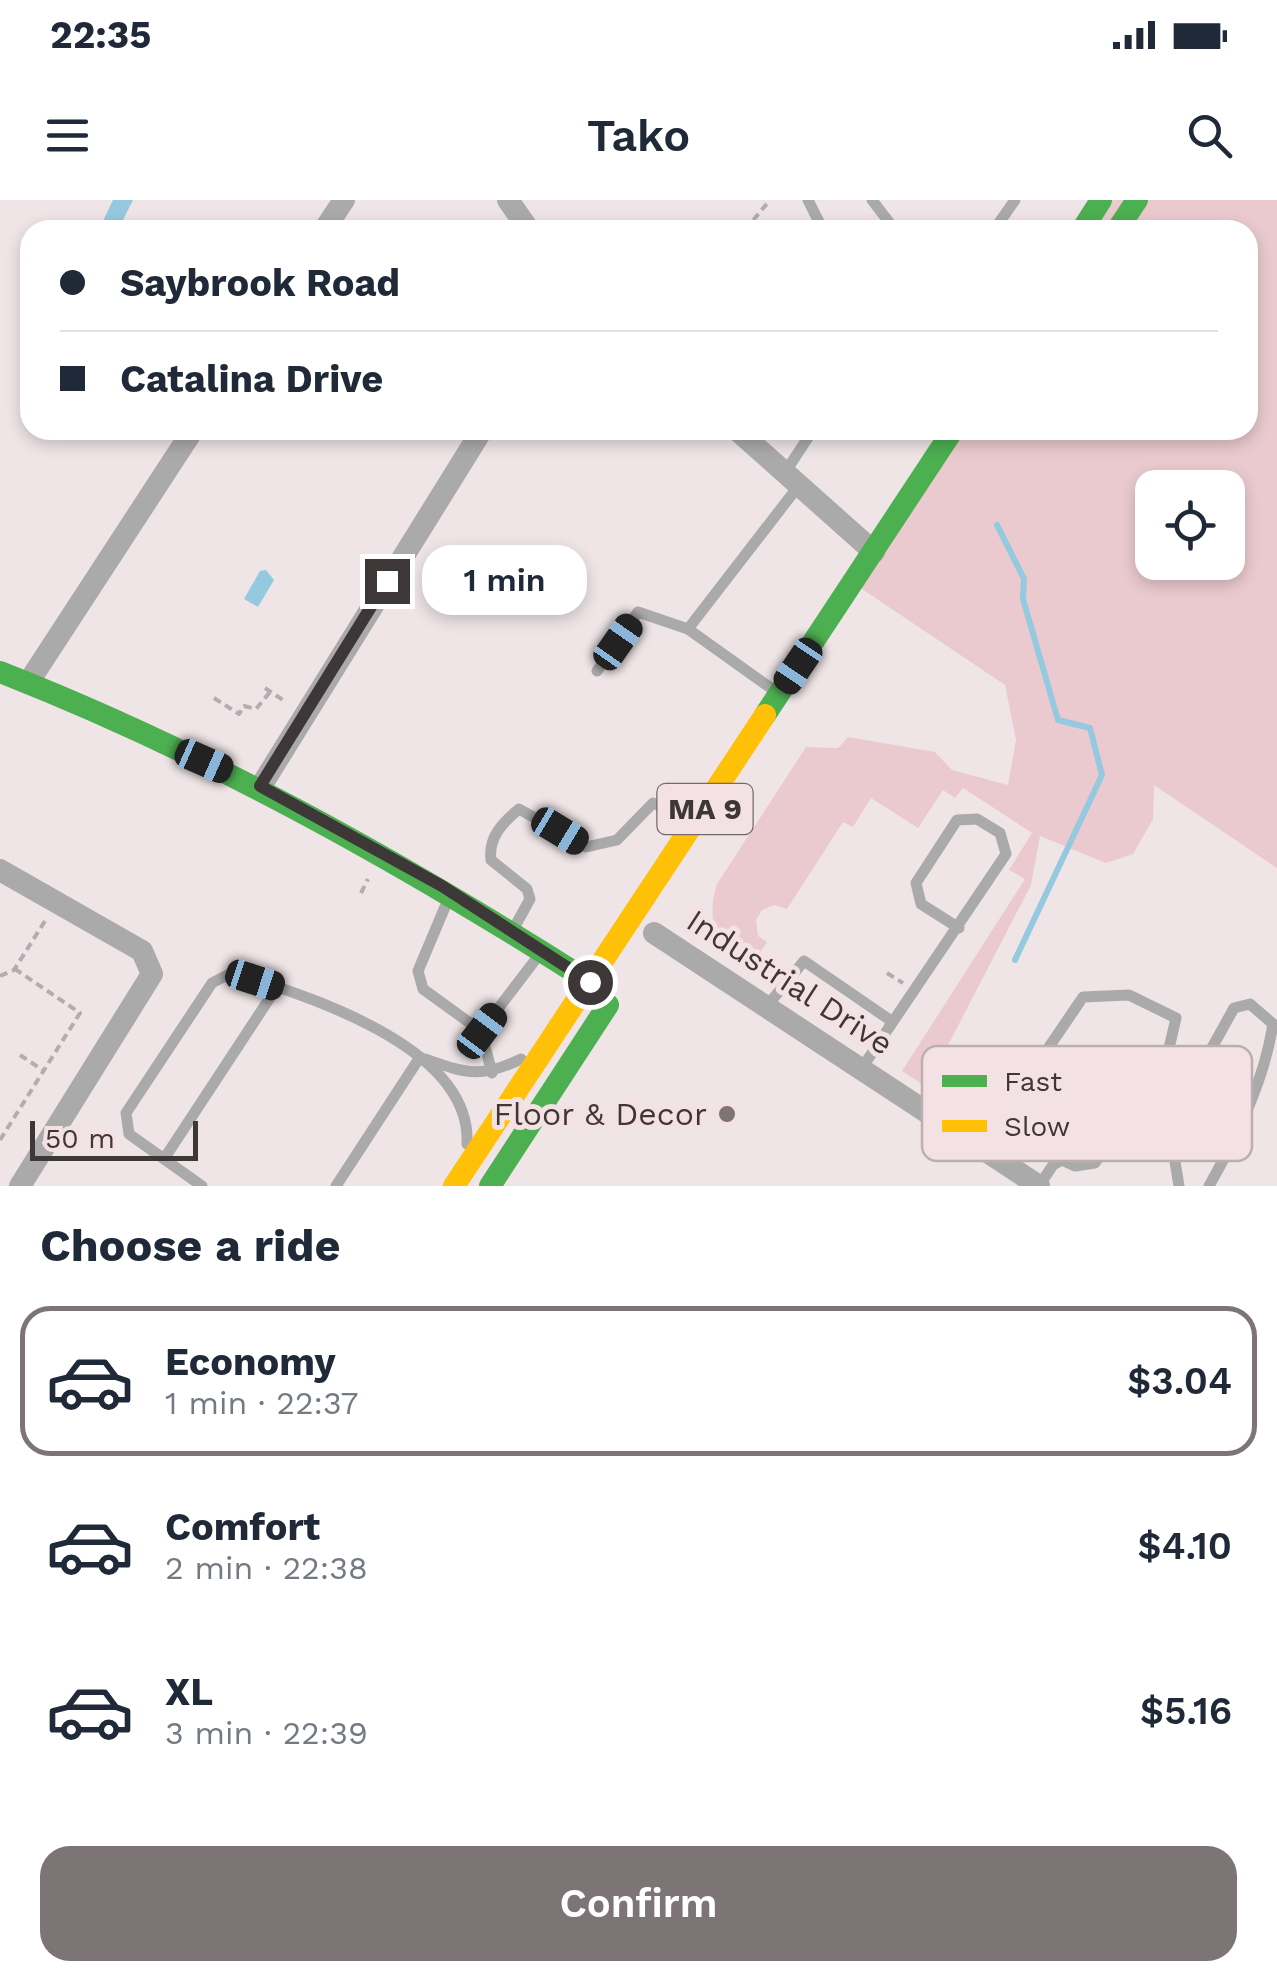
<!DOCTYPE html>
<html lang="en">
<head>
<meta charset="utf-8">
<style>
  :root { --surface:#fff; --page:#f2f2f3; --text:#1f2937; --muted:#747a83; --line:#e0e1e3; --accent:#7c7475 }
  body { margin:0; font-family:"Work Sans",sans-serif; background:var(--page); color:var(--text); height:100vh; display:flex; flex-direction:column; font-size:38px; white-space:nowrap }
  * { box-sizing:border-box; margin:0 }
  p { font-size:32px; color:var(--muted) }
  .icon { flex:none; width:55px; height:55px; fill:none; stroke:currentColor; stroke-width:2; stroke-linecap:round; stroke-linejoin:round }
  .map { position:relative; height:986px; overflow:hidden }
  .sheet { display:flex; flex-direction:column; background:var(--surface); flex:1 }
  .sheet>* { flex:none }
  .top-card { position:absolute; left:20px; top:20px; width:1238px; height:220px; border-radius:30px; box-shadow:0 5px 15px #0003; display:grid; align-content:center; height:220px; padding:0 40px; background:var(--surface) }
  .tools { position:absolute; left:1135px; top:270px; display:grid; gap:20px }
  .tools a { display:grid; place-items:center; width:110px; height:110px; border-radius:20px; background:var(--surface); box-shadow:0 5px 15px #0003; font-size:50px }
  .scale { position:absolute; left:30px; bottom:25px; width:168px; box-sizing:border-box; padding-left:10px; border:5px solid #3e3738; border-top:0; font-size:28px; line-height:35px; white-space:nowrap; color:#3e3738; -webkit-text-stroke:8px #f3e1e4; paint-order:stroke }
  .end { position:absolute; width:45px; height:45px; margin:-22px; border:12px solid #3e3738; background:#fff; box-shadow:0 0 0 5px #fff }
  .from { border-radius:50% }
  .bubble { position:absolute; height:70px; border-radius:30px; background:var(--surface); box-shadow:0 5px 15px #0003; font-size:32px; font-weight:600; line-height:70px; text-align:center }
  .car { position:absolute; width:30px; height:60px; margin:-30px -15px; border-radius:12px; box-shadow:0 0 8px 2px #0007; background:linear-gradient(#222 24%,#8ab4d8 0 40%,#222 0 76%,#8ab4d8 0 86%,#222 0) }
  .top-card b { display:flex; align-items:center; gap:35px; height:95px; font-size:38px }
  .top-card b+b { border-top:2px solid var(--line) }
  .top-card i { width:25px; height:25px; background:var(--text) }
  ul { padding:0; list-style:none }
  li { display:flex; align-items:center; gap:30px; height:150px; margin:0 20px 15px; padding:0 20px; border:5px solid transparent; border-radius:30px }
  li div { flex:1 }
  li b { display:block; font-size:38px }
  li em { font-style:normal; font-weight:600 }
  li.current { border-color:var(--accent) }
  li>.icon { width:90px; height:90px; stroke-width:1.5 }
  h2 { padding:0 40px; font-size:45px; line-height:120px }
  .primary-button { display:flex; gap:20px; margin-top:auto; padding:20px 40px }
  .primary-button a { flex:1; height:115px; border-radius:30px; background:var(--accent); color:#fff; font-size:40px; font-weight:600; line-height:115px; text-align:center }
  .status { display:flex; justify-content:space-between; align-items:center; height:70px; padding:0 50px; background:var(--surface); direction:ltr }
  .status svg { height:28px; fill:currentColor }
  header { display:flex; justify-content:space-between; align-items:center; height:130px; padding:0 40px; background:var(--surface); font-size:45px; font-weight:600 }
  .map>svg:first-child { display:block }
  .green { fill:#eacacf; fill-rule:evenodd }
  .water { fill:#95c9df }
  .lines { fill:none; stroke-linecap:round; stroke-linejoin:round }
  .stream { stroke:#95c9df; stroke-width:6 }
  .path { stroke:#b0aeae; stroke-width:4; stroke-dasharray:8 5; stroke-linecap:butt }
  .lane { stroke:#aaaaab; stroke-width:11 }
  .street { stroke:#aaaaab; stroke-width:22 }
  .fast { stroke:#4caf50; stroke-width:22 }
  .slow { stroke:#ffc107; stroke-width:22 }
  .route { stroke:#3e3738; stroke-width:12 }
  .poi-dot { fill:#7c7475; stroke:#f3e1e4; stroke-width:4 }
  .labels { text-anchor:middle; stroke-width:10; stroke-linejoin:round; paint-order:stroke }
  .shield { fill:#f3e1e4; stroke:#746a6c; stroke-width:2.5 }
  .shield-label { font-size:30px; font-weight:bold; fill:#3e3738 }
  .street-label { font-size:32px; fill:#3e3738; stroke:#f3e1e4 }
  .poi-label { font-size:32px; fill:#3e3738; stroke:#f3e1e4; text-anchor:end }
  .key { fill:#f3e1e4; stroke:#bdaeb0; stroke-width:2.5 }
  .key-label { font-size:28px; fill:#3e3738 }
</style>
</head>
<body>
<div class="status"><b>22:35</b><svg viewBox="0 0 49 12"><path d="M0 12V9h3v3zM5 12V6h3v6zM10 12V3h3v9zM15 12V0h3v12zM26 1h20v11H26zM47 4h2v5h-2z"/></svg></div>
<header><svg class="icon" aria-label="menu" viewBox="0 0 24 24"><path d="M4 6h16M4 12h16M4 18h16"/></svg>Tako<svg class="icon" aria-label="search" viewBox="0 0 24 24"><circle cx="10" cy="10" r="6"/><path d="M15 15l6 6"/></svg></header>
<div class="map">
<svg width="1277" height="986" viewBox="0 0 1277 986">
  <rect width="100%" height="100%" fill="#efe5e7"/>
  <path class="green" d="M1108,0H1277V668L1154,585L1153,619L1133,654L1106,663L1040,636L1031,685L945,851L960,899L958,908L902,871L1025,679L1009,670L1032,633L963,588L955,598L943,590L918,628L871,598L853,627L843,622L787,709L774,705L762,710L756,720L758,736L767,742L754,763L774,776L768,780C729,755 701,734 717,684L806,547L838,548L848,537L935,552L952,570L1008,585L1016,540L1005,485L853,383L955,230H1248V30H1088ZM1152,288H1228V362H1152Z"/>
  <g class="water">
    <path d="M113,0H133L118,30L102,23Z"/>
    <path d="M266,370L274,380L258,407L244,399L260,371Z"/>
  </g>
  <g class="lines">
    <path class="stream" d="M997,325L1024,379L1023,399L1058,520L1090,528L1102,575L1015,760"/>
    <g class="path">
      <path d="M745,30L770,0"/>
      <path d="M265,488L286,502"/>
      <path d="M214,498L239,514L244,506L256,509L270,492"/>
      <path d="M361,693L368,679"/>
      <path d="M887,773L903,783"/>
      <path d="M0,776L14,770L45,721"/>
      <path d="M20,855L44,871"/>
      <path d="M0,940L80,813L15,769"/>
    </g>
    <g class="lane">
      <path d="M808,0L823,30"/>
      <path d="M872,0L895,30"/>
      <path d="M994,30L1015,0"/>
      <path d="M786,271L813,230"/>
      <path d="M597,471L638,412L688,429"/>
      <path d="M775,491L688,429L800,284"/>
      <path d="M450,695L418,771L423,789L481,831L492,873"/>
      <path d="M514,728L530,699L527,689L491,660C488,638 502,623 519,609L586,647L617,640L653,603L688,618"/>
      <path d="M767,806L804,761L890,820V826L862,868"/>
      <path d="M890,826L1006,654L1000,633L977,619L957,620L916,683L921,704L959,728"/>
      <path d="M481,831L539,755"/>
      <path d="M425,859C466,873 480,879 521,859"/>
      <path d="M981,947L1083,797L1129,795L1176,818L1167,857L1095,963L1075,966L1062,960L1053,965L1039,986"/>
      <path d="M164,959L277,787"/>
      <path d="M202,986L129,934L126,913L212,783L233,772C308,797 472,846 467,944"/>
      <path d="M336,986L420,857"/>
      <path d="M1179,986L1169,925L1234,808L1250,804L1273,824C1264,882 1237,936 1209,986"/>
    </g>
    <g class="street">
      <path d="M508,0L529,30"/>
      <path d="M324,30L344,0"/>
      <path d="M737,230L874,352"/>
      <path d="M28,483L193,230"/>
      <path d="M261,586L482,230"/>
      <path d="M0,670L142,751L152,774L20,986"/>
      <path d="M654,733L1039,986"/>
    </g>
    <g class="fast">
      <path d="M1082,30L1101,0"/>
      <path d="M1117,30L1137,0"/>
      <path d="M0,472C209,554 401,662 590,782"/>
      <path d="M765,515L953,230"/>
      <path d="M490,986L608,805"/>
    </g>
    <path class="slow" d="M454,986L765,515"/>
  </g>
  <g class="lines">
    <path class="route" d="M387,381L260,586L442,686L590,782"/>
  </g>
  <circle class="poi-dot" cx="727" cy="914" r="10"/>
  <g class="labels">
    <rect class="shield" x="657.5" y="584" width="95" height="50" rx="8"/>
    <g class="shield-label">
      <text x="705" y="619">MA 9</text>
    </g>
    <g class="street-label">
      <text transform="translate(790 782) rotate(33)" y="11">Industrial Drive</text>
    </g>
    <g class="poi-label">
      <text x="707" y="925">Floor &amp; Decor</text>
    </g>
  </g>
  <rect x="922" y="846" width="330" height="115" rx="15" class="key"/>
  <rect x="942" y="875" width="45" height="12" fill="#4caf50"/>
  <rect x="942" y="920" width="45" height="12" fill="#ffc107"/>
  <g class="key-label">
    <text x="1004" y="891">Fast</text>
    <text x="1004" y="936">Slow</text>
  </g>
</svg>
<div class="tools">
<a><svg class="icon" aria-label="locate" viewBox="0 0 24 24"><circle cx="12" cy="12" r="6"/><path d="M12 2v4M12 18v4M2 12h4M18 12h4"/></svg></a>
</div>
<div class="scale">50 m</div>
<i class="end from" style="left:590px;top:782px"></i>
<i class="end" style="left:387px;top:381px"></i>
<div class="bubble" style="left:422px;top:345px;width:165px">1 min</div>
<i class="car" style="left:618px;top:442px;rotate:35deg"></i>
<i class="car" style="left:798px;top:466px;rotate:214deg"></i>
<i class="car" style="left:204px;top:561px;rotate:114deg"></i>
<i class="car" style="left:560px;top:631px;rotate:121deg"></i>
<i class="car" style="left:255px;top:780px;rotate:108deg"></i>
<i class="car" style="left:482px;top:831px;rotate:37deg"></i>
<div class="top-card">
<b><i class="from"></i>Saybrook Road</b>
<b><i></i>Catalina Drive</b>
</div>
</div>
<section class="sheet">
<h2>Choose a ride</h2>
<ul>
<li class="current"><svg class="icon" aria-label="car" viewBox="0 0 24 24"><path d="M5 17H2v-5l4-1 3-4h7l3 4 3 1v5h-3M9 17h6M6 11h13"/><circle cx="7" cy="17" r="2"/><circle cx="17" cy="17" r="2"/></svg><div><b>Economy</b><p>1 min · 22:37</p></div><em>$3.04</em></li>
<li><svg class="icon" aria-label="car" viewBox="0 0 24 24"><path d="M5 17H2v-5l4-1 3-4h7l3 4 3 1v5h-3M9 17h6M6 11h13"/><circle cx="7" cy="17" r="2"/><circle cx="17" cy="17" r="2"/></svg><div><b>Comfort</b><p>2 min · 22:38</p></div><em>$4.10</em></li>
<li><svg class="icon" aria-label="car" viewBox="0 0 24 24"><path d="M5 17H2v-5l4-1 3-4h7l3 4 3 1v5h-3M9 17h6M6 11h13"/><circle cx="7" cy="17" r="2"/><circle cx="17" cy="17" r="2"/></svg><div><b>XL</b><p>3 min · 22:39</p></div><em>$5.16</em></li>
</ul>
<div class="primary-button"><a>Confirm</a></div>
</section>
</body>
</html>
